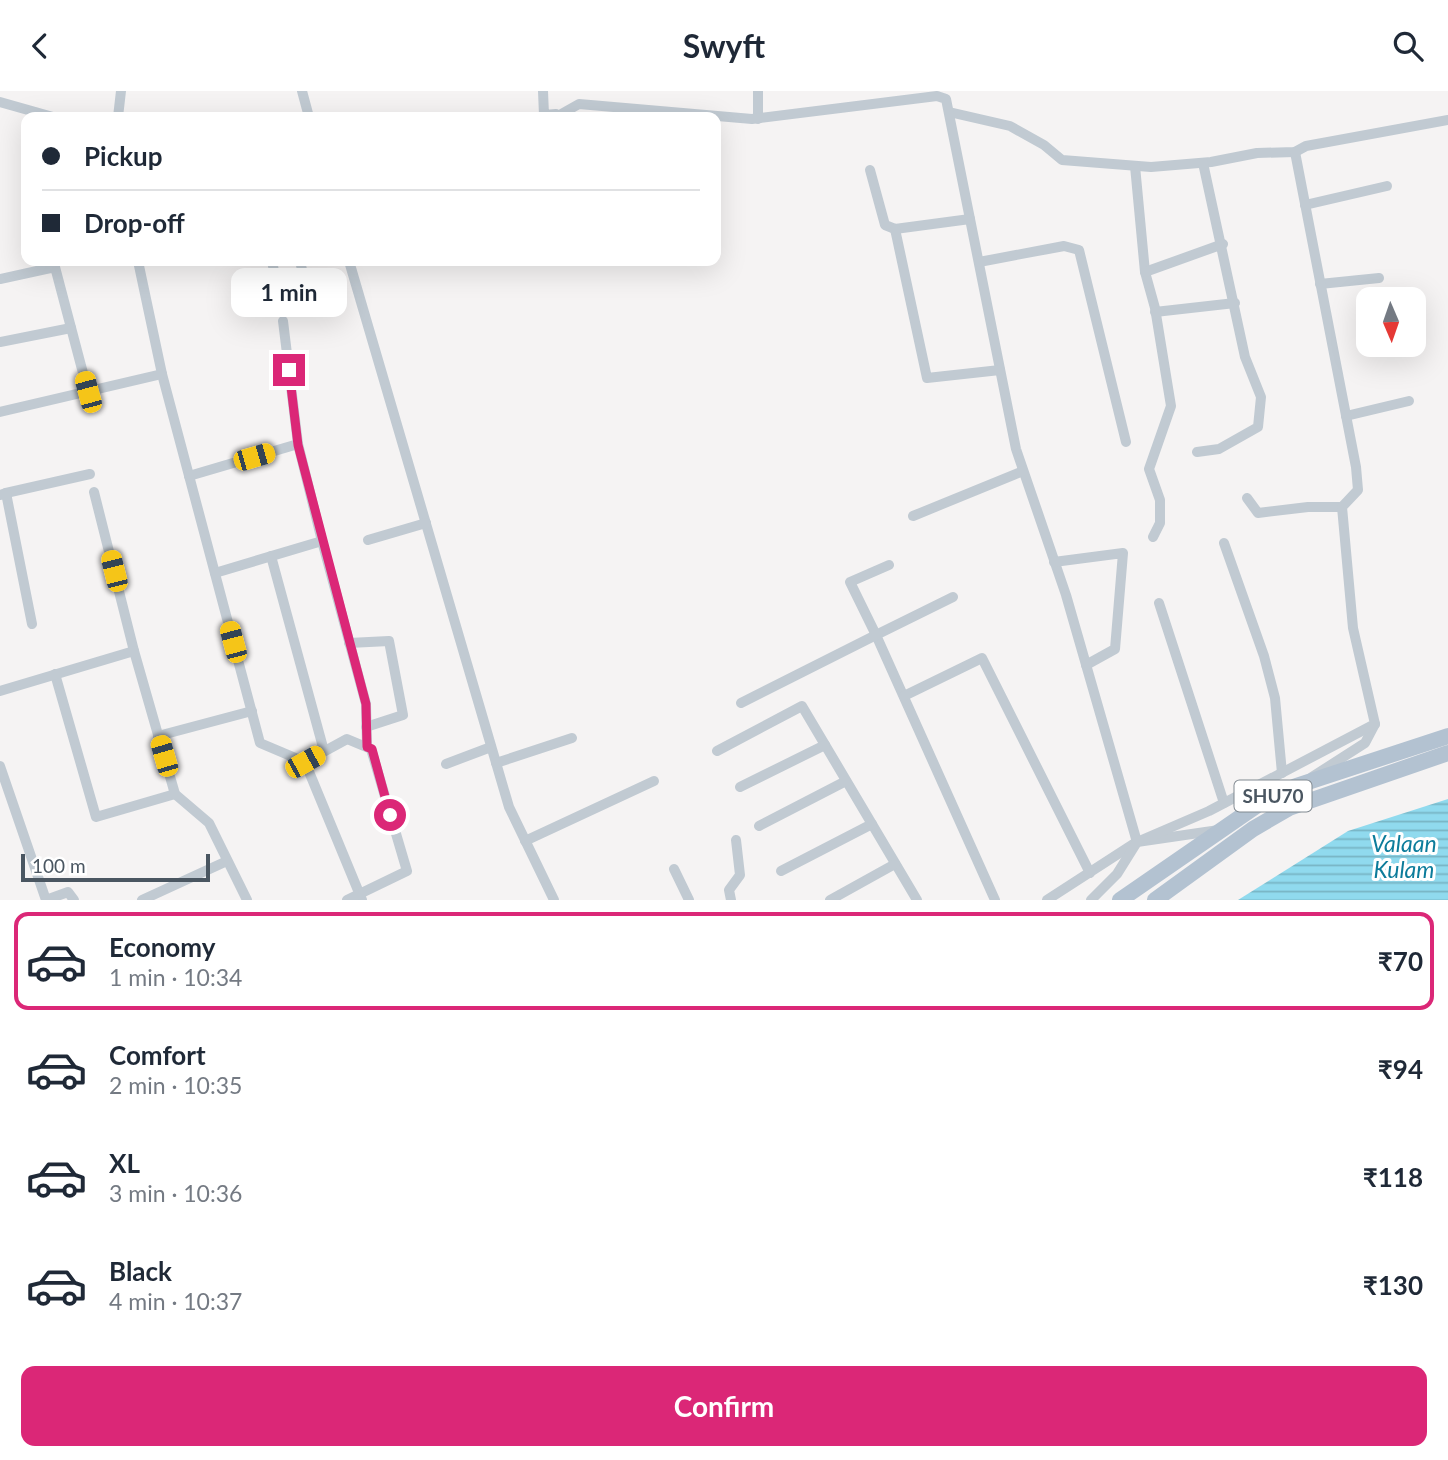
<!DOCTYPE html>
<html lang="en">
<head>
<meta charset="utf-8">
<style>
  :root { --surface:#fff; --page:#f2f2f3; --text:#1f2937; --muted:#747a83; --line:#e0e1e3; --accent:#db2777 }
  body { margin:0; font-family:Lato,sans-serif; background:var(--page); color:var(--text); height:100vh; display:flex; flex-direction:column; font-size:26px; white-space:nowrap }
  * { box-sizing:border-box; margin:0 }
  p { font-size:23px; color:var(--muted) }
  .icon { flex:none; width:38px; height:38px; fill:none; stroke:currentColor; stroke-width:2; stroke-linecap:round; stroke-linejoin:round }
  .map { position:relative; height:809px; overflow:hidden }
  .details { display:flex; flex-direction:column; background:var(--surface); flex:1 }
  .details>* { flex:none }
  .banner { position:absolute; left:21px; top:21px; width:700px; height:154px; border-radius:14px; box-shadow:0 7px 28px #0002; display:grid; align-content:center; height:154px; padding:0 21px; background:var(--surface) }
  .needle { width:46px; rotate:178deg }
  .fabs { position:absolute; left:1356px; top:196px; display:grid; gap:14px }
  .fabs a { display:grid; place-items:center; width:70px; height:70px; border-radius:14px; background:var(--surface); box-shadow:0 7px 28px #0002; font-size:35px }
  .scale { position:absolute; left:21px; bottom:18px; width:189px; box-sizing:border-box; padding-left:7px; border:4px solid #4a5661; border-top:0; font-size:19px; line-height:24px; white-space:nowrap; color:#4a5661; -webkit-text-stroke:5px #fff; paint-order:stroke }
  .end { position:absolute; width:32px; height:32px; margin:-16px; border:9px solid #db2777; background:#fff; box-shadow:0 0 0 4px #fff }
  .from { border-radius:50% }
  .bubble { position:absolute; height:49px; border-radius:14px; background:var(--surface); box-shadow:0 7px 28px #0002; font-size:23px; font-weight:700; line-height:49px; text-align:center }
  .car { position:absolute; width:21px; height:42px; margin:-21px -10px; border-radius:9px; box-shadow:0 0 5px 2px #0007; background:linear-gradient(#f5c518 24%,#345 0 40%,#f5c518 0 76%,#345 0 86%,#f5c518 0) }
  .banner b { display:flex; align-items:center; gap:24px; height:66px; font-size:26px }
  .banner b+b { border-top:2px solid var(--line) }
  .banner i { width:18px; height:18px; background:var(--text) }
  ul { padding:12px 0 0; list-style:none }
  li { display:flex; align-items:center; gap:21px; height:98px; margin:0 14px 10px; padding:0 7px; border:4px solid transparent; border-radius:14px }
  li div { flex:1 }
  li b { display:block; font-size:26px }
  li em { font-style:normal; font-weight:700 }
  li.active { border-color:var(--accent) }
  li>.icon { width:63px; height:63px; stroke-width:1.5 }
  .button { display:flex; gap:14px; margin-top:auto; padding:14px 21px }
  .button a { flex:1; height:80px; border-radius:14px; background:var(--accent); color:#fff; font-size:28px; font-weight:700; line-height:80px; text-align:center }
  header { display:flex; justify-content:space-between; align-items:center; height:91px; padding:0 21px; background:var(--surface); font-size:32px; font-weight:700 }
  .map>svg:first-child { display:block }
  .water { fill:url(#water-rules) }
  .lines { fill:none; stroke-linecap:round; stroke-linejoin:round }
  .minor { stroke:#c1cad2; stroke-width:10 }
  .primary { stroke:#b3c2d1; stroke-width:16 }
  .route { stroke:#db2777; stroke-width:9 }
  .labels { text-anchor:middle; stroke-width:6; stroke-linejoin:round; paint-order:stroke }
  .shield { fill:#fff; stroke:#808990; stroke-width:2 }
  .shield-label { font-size:19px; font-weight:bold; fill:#4a5661 }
  .water-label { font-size:23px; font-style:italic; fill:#0c7c9b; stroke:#fff }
</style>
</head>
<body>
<header><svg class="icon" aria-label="back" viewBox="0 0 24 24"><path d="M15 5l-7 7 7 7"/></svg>Swyft<svg class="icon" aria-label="search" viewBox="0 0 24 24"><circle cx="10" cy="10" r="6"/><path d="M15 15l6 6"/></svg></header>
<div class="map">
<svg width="1448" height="809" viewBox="0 0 1448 809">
  <defs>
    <pattern id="water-rules" width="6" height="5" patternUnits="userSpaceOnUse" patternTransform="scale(1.75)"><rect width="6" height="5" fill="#90daee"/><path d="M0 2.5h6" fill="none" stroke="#78b4c4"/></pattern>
  </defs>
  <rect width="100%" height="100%" fill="#f5f3f3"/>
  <path class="water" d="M1448,708V809H1238L1348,740Z"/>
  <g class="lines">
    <g class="minor">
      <path d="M302,0L309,26"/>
      <path d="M543,0L544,24L556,23"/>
      <path d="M758,0V28"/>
      <path d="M0,11L53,26"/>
      <path d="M949,21L1010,35L1044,54L1062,69L1151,76L1211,71L1257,62L1295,61L1306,55L1448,29"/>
      <path d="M118,26L121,0"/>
      <path d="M556,26L579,13L752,28L937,5L946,8L1016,358L1066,504L1137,751L1219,739"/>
      <path d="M1135,75L1145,181L1155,217L1171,315L1149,378L1160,409V432L1153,446"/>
      <path d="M870,79L885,134L895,138L970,128"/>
      <path d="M1305,114L1387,95"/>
      <path d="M895,138L927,287L1000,279"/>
      <path d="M138,170L162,283L260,652L305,671L362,809"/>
      <path d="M272,170L276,190L289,200L303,183L300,170"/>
      <path d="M349,170L509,716L554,809"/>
      <path d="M979,171L1064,155L1079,159L1126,351"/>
      <path d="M1145,181L1223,153"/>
      <path d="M0,188L55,176L88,301"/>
      <path d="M1320,193L1379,187"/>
      <path d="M1155,221L1235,212"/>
      <path d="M283,230L298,353L322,450"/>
      <path d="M0,251L71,237"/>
      <path d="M0,321L162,283"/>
      <path d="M1346,325L1409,310"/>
      <path d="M1197,361L1219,358L1258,336L1261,306L1245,266L1203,72"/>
      <path d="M189,385L298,353"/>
      <path d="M94,401L134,560"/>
      <path d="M6,402L90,383"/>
      <path d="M0,404L6,402L32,533"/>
      <path d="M1247,407L1258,422L1308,416H1342"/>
      <path d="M913,425L1023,380"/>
      <path d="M368,449L426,432"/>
      <path d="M1224,452L1264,565L1275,607L1282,682"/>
      <path d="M271,465L324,660"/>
      <path d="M1054,471L1123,462L1115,558L1086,574"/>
      <path d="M215,482L322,450L366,613L367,656"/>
      <path d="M953,506L876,544L995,809"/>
      <path d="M1159,512L1224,712"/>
      <path d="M349,552L389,550L403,624L366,636"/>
      <path d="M55,583L96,726L175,703"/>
      <path d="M0,600L134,560L175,703L209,732L247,809"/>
      <path d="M904,605L982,567L1090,782"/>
      <path d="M741,612L876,544L850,491L889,474"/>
      <path d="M158,645L252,620"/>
      <path d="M717,660L802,615L917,809"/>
      <path d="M305,671L347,648L371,658L407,780L347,809"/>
      <path d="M496,672L572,647"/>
      <path d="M446,673L491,656"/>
      <path d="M0,675L46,809"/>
      <path d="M1312,686L1365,652L1375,633"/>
      <path d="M740,696L825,654"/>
      <path d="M759,735L846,690"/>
      <path d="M525,750L654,690"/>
      <path d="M674,778L689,809"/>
      <path d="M781,780L872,733"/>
      <path d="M46,809L68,801L74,809"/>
      <path d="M142,809L227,770"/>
      <path d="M731,809L729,799L740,784L736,749"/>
      <path d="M830,809L895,773"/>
      <path d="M1047,809L1135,752"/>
      <path d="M1091,809L1117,783L1137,751L1209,720L1375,633L1353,537L1342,416L1358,399L1356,376L1295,61"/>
    </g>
    <g class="primary">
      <path d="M1120,809L1265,709L1296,695L1448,645"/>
      <path d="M1155,809L1253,738L1289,717L1448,662"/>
    </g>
  </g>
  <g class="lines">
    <path class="route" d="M289,279L298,354L366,613L367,656L372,658L390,724"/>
  </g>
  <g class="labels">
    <rect class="shield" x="1234.5" y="689.5" width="77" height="31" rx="5"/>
    <g class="shield-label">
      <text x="1273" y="712">SHU70</text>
    </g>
    <g class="water-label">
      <text x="1404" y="761">Valaan<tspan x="1404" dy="26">Kulam</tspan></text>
    </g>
  </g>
</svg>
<div class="fabs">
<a><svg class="needle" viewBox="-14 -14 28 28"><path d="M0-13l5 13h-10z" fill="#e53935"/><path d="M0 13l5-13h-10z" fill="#747a83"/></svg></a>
</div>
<div class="scale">100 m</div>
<i class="end from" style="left:390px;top:724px"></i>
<i class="end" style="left:289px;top:279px"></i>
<div class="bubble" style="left:231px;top:177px;width:116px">1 min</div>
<i class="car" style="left:88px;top:301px;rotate:345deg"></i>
<i class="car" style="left:254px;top:366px;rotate:74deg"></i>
<i class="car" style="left:114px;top:480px;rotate:346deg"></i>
<i class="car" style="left:233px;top:551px;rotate:345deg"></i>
<i class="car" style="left:164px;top:665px;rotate:344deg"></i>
<i class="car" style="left:305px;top:671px;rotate:61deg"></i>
<div class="banner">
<b><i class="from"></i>Pickup</b>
<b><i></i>Drop-off</b>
</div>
</div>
<section class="details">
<ul>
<li class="active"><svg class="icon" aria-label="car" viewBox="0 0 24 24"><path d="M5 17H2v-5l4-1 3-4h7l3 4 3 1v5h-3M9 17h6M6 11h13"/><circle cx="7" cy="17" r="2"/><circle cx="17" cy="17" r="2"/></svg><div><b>Economy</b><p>1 min · 10:34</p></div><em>₹70</em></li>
<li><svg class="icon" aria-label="car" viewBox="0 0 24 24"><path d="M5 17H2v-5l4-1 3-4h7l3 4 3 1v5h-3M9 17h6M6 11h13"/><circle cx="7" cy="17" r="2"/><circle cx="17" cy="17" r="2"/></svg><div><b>Comfort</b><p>2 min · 10:35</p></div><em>₹94</em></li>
<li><svg class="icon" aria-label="car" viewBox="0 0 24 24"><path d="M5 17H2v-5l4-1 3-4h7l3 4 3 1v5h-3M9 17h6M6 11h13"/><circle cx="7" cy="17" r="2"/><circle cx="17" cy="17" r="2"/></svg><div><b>XL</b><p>3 min · 10:36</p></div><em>₹118</em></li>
<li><svg class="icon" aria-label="car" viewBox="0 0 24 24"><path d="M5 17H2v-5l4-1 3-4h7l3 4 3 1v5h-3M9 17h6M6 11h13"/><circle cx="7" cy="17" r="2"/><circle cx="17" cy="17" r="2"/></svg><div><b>Black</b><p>4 min · 10:37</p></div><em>₹130</em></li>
</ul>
<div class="button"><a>Confirm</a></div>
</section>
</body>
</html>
